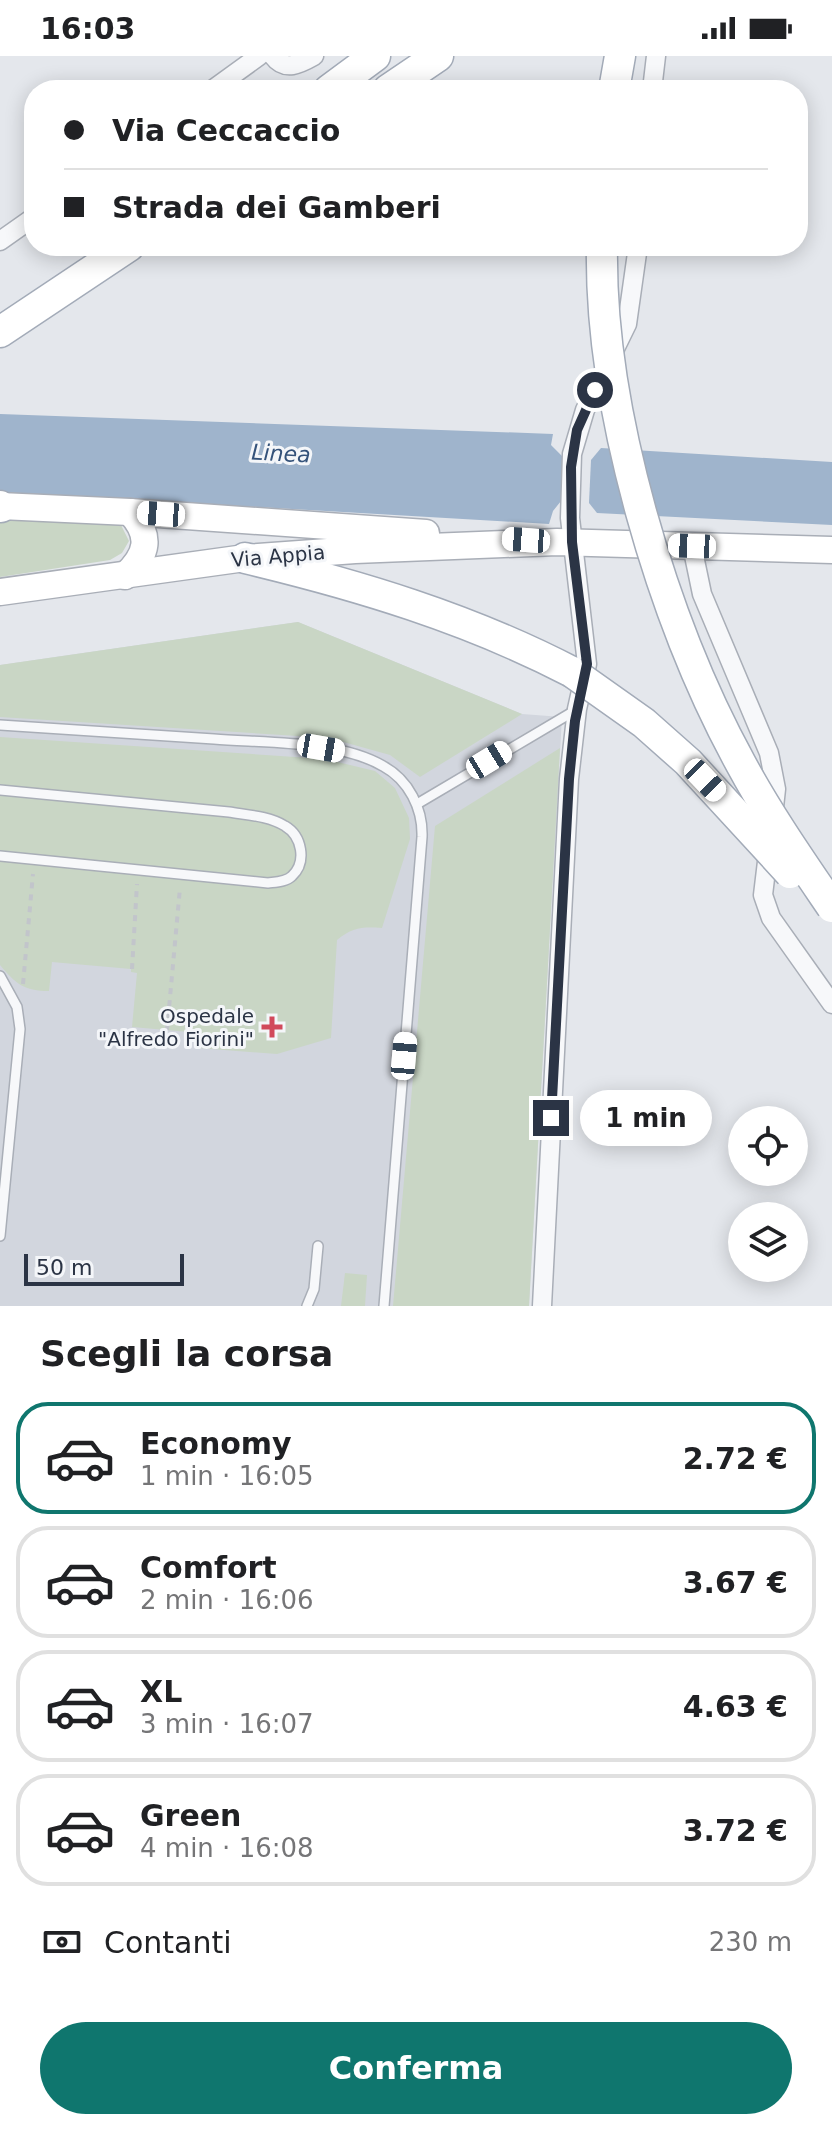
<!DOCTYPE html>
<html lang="it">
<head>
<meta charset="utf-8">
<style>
  :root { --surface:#fff; --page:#f6f6f6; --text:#202124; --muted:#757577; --line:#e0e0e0; --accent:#0f766e }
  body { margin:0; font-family:"DejaVu Sans",sans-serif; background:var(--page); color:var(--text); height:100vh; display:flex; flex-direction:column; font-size:30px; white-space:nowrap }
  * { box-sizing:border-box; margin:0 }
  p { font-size:26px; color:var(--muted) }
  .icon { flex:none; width:44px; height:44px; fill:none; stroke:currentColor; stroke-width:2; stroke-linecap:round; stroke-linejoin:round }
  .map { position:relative; height:1250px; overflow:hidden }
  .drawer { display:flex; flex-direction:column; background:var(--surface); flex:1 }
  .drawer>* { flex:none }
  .guide { position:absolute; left:24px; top:24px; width:784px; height:176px; border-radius:32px; box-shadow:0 4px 20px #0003; display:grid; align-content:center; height:176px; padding:0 40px; background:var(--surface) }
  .buttons { position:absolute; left:728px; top:1050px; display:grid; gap:16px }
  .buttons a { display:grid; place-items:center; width:80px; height:80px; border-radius:50%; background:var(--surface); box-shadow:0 4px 20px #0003; font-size:40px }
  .scale { position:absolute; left:24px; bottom:20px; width:160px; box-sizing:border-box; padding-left:8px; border:4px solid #2b3445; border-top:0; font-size:22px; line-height:28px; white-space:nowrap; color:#2b3445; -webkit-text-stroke:6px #f4f6f9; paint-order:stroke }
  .end { position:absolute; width:36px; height:36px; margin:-18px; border:10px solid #2b3445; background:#fff; box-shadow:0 0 0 4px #fff }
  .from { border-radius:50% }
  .bubble { position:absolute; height:56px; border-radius:28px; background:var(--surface); box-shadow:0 4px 20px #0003; font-size:26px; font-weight:700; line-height:56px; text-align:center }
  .car { position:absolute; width:24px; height:48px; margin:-24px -12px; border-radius:10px; box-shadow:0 0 6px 2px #0007; background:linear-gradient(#fff 24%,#345 0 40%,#fff 0 76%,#345 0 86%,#fff 0) }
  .guide b { display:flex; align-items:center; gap:28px; height:76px; font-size:30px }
  .guide b+b { border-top:2px solid var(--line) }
  .guide i { width:20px; height:20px; background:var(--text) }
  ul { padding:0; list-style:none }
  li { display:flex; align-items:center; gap:24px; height:112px; margin:0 16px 12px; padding:0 24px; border:4px solid var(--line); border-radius:32px }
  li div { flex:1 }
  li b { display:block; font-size:30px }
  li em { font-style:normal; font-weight:700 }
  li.selected { border-color:var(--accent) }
  li>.icon { width:72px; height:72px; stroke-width:1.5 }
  h2 { padding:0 40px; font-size:36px; line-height:96px }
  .pay { display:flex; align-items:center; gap:20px; height:88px; padding:0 40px; font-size:30px }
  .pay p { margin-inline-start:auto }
  .button { display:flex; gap:16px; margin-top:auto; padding:16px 40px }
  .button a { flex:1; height:92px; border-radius:48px; background:var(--accent); color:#fff; font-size:32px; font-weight:700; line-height:92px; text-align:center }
  .status { display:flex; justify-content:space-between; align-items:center; height:56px; padding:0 40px; background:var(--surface); direction:ltr }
  .status svg { height:22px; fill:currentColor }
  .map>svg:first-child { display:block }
  .built { fill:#d2d6de }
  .green { fill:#c9d6c5 }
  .water { fill:#9fb4cc }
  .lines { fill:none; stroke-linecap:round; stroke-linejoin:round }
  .service-casing { stroke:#a9aeb7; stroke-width:12 }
  .minor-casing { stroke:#a9aeb7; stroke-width:21 }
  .secondary-casing { stroke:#a9aeb7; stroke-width:29 }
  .primary-casing { stroke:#a3abb8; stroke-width:33 }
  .path { stroke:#c2c5cb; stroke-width:4; stroke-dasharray:6 6; stroke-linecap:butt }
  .service { stroke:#f7f8fa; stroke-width:9 }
  .minor { stroke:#f7f8fa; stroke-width:18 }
  .secondary { stroke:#fff; stroke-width:26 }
  .primary { stroke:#fff; stroke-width:30 }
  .primary-bridge-casing { stroke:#a3abb8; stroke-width:33; stroke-linecap:butt }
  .primary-bridge { stroke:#fff; stroke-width:30 }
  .route { stroke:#2b3445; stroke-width:10 }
  .poi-dot { fill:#d1495b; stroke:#f4f6f9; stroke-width:3 }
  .labels { text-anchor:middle; stroke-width:6; stroke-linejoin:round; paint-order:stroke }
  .street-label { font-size:20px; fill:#2b3445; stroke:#f4f6f9 }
  .poi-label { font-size:20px; fill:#2b3445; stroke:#f4f6f9; text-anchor:end }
  .water-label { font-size:22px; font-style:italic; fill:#34527a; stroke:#f4f6f9 }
</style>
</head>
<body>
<div class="status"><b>16:03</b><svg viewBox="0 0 49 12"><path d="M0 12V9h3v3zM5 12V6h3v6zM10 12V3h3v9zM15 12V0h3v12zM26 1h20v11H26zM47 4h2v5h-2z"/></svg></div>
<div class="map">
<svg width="832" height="1250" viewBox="0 0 832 1250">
  <rect width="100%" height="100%" fill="#e4e7ec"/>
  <path class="built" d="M298,566L522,658L562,661L529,1250H0V609Z"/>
  <g class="green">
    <path d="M0,459L119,465L129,485L122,497L110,504L0,521Z"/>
    <path d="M298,566L522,658L420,721L390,699L329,682L0,661V609Z"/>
    <path d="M0,681L325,703L375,715L395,732L409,762L410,783L382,872C362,871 353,871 337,884L331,982L277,998L199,992L200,977L132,971L137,917L131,916V913L52,906L49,935C24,935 16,928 0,909Z"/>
    <path d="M560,692L529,1250H393L435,770Z"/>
    <path d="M345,1217L367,1219L365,1250H341Z"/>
  </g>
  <g class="water">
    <path d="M0,358L553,378L551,389L563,401L561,445L553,455L549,468L0,436Z"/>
    <path d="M601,392L832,406V469L597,457L589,447L591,404Z"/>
  </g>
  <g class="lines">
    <g class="service-casing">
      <g id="service">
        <path d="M0,669C71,674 143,678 214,683C265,687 338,684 383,710C409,724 423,753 422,781L384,1250"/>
        <path d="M0,734L229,756C247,759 269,760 285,770C302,780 307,806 292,820C286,826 276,826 268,827L0,800"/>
        <path d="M417,748L576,654"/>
        <path d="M0,920L17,951L20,973L0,1180"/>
        <path d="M307,1250L314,1233L318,1190"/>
      </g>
    </g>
    <g class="minor-casing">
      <g id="minor">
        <path d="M273,0C285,16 300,8 314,0"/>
        <path d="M212,34L259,0"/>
        <path d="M652,34L656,0"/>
        <path d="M0,185L34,161"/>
        <path d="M692,490L702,538L769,697L776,733L773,760"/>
        <path d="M769,789L763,839L771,862L832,948"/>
        <path d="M542,1250L569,723L577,653L587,608L570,462L572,398L585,354L627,268L638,190"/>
      </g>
    </g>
    <g class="secondary-casing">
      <g id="secondary">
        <path d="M0,450L130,456L426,477"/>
        <path d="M125,520C148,498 152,480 130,456"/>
        <path d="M0,536L245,502L355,494L557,486L832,494"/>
      </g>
    </g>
    <g class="primary-casing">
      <g id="primary">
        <path d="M329,34L375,0"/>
        <path d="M388,34L438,0"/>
        <path d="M614,34L620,0"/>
        <path d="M0,276L129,190"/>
        <path d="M0,450L1,451"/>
        <path d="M245,502C358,529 468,562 572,616"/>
      </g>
    </g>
    <g class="path">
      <path d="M132,913L137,828"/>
      <path d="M23,928L33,818"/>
      <path d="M167,974L180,832"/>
    </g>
    <use href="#service" class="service"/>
    <use href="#minor" class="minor"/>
    <use href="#secondary" class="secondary"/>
    <use href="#primary" class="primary"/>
    <g class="primary-bridge-casing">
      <g id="primary-bridge">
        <path d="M602,190C599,352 663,566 741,708C768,758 800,804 832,851"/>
        <path d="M572,616L644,667L688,706L790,817"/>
      </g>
    </g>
    <use href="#primary-bridge" class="primary-bridge"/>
  </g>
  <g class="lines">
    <path class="route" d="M551,1062L569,723L575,665L587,608L572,486L571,411L577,374L595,334"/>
  </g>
  <path class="poi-dot" d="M268 959h8v8h8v8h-8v8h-8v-8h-8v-8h8z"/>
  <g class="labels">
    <g class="street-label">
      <text transform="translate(278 500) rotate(-5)" y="7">Via Appia</text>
    </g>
    <g class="poi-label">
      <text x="254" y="967">Ospedale<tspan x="254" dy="23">"Alfredo Fiorini"</tspan></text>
    </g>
    <g class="water-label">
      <text transform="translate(281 397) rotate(3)" y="8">Linea</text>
    </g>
  </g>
</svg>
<div class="buttons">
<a><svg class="icon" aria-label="locate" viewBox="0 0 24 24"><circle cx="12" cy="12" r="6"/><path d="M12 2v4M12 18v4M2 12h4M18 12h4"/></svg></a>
<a><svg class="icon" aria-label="layers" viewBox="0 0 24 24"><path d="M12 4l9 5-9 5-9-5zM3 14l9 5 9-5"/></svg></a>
</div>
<div class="scale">50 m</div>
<i class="end from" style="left:595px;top:334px"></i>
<i class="end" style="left:551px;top:1062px"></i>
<div class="bubble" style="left:580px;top:1034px;width:132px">1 min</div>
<i class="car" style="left:161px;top:458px;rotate:274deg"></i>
<i class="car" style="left:526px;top:484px;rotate:274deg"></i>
<i class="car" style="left:692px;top:490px;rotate:272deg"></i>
<i class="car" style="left:321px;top:692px;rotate:100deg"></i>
<i class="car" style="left:489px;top:704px;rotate:59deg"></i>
<i class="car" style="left:705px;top:724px;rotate:136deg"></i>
<i class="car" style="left:404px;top:1000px;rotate:5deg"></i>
<div class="guide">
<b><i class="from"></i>Via Ceccaccio</b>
<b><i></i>Strada dei Gamberi</b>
</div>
</div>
<section class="drawer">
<h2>Scegli la corsa</h2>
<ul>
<li class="selected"><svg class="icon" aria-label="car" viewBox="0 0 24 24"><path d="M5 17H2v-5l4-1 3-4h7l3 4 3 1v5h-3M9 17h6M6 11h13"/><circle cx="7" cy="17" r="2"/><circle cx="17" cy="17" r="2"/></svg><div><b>Economy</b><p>1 min · 16:05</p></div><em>2.72 €</em></li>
<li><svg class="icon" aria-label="car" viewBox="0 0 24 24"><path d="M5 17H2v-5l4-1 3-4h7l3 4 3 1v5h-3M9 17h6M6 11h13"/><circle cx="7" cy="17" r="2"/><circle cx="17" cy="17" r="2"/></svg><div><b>Comfort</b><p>2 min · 16:06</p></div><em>3.67 €</em></li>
<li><svg class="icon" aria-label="car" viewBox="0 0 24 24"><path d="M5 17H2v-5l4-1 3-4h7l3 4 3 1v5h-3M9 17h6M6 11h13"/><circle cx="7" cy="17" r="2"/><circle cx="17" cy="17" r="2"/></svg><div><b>XL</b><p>3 min · 16:07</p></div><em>4.63 €</em></li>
<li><svg class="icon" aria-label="car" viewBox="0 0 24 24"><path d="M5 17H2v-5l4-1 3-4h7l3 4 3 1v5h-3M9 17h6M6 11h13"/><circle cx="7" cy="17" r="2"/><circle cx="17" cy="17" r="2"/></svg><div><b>Green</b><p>4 min · 16:08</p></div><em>3.72 €</em></li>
</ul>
<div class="pay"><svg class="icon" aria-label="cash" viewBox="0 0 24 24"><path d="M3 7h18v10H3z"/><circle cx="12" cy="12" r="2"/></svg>Contanti<p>230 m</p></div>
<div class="button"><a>Conferma</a></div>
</section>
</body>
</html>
